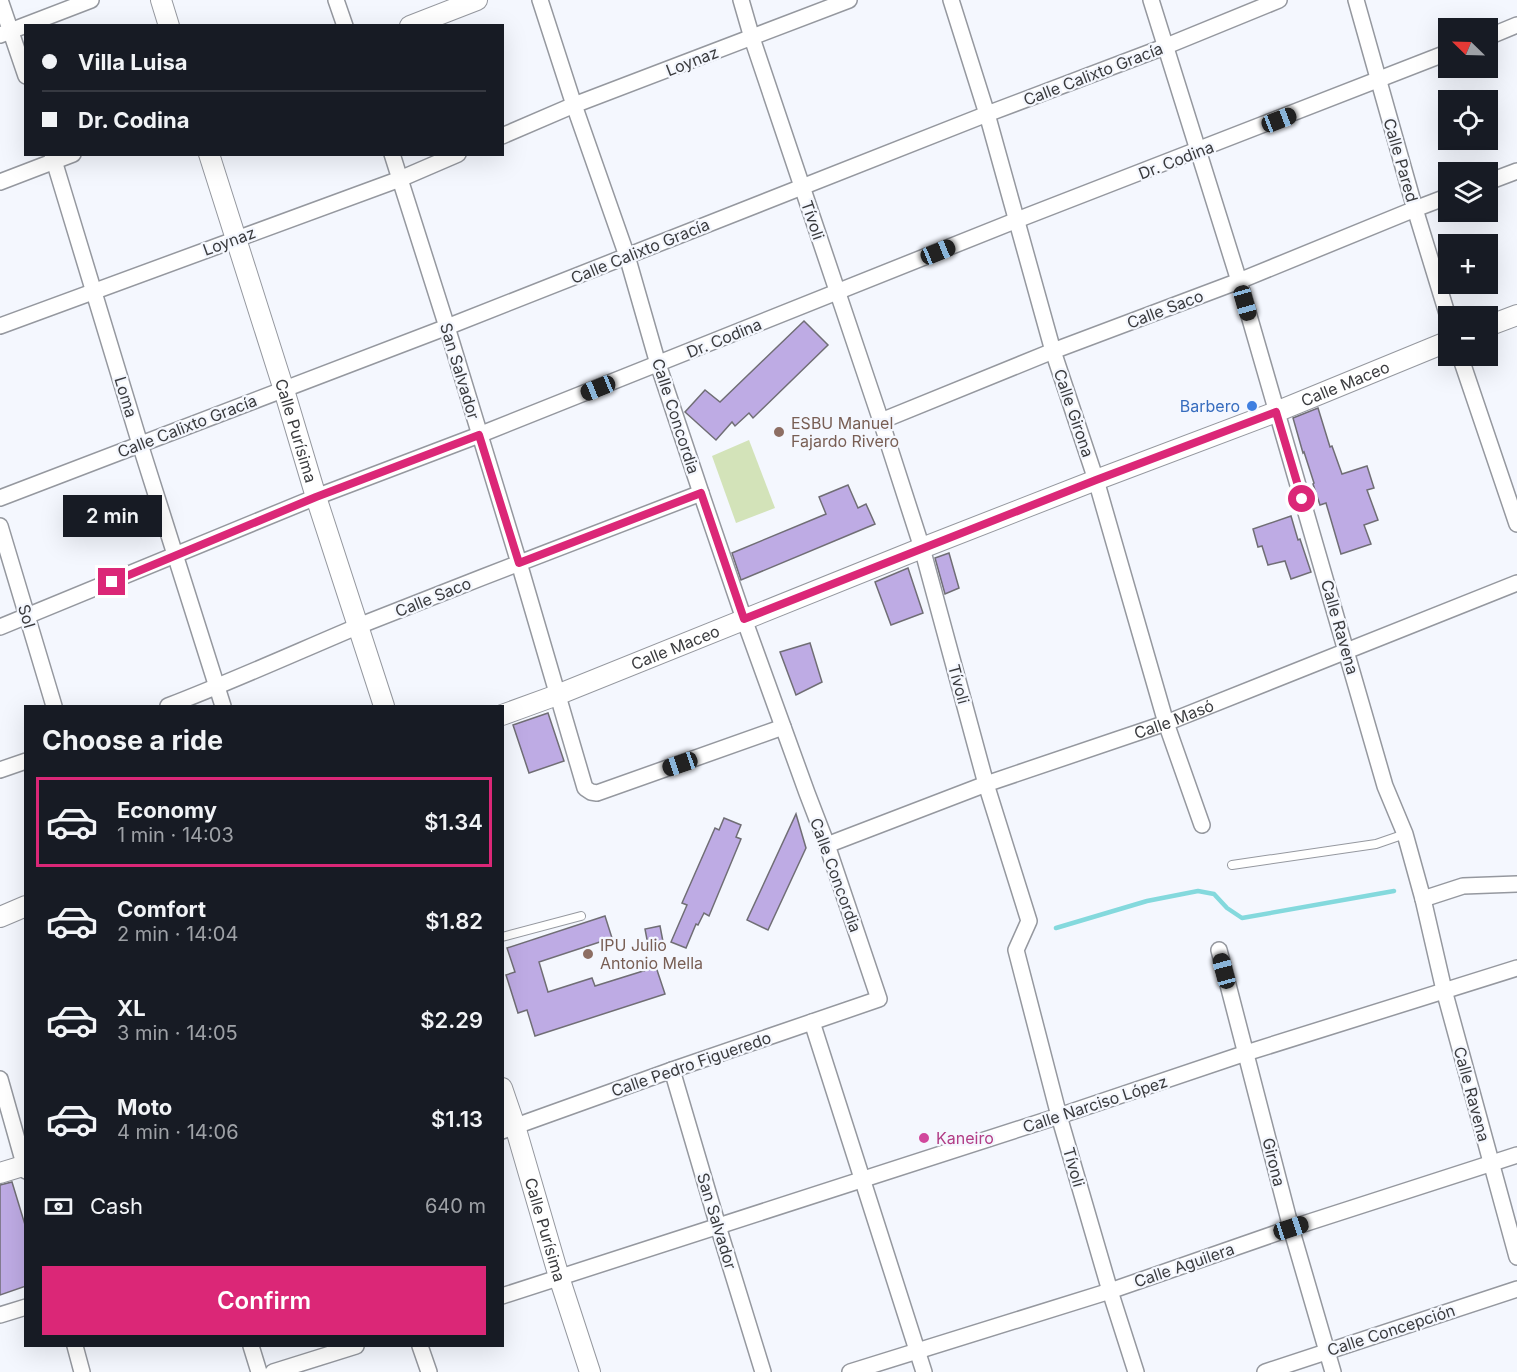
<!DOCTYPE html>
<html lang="en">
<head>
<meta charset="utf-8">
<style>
  :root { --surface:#171b24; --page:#20242c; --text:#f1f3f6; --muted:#9ea1a6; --line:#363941; --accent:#db2777 }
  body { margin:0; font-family:Inter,sans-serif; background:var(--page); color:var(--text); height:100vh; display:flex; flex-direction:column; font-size:22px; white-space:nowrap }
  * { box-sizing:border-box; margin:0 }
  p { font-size:20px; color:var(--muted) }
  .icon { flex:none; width:33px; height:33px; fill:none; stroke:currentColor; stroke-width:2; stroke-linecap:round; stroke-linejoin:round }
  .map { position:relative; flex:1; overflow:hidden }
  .side { position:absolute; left:24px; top:705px; width:480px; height:642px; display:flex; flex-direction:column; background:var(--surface); border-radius:0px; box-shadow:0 6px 24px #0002 }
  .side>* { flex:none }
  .top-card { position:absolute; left:24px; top:24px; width:480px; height:132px; border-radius:0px; box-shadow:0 6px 24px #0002; display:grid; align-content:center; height:132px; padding:0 18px; background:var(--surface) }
  .needle { width:39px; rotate:293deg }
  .fabs { position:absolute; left:1438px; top:18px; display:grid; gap:12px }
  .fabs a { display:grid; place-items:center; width:60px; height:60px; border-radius:0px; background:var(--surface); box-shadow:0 6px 24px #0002; font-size:30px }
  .end { position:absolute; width:27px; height:27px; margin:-14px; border:8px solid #db2777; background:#fff; box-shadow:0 0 0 3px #fff }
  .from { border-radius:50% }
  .bubble { position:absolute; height:42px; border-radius:0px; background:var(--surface); box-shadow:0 6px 24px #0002; font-size:20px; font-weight:600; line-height:42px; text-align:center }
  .car { position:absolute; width:18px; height:36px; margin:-18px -9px; border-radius:8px; box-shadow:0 0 4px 2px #0007; background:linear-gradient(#222 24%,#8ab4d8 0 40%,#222 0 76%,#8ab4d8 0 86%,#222 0) }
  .top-card b { display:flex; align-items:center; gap:21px; height:57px; font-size:22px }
  .top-card b+b { border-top:2px solid var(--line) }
  .top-card i { width:15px; height:15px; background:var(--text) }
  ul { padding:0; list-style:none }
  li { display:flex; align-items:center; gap:18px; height:90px; margin:0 12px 9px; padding:0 6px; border:3px solid transparent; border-radius:0px }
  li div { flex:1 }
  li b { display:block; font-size:22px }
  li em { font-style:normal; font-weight:600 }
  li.current { border-color:var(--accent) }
  li>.icon { width:54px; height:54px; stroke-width:1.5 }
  h2 { padding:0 18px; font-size:27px; line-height:72px }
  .pay { display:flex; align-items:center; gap:15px; height:66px; padding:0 18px; font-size:22px }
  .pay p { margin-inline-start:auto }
  .action { display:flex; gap:12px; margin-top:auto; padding:12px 18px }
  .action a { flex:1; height:69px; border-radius:0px; background:var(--accent); color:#fff; font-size:24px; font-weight:600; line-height:69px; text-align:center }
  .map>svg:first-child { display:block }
  .green { fill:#d3e3b9 }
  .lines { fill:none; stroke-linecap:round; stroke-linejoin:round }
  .stream { stroke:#84d9dd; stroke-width:4.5 }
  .building { fill:#beabe4; stroke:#706e75; stroke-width:1.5 }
  .lane-casing { stroke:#95989f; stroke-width:10 }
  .street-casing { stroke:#95989f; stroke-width:18 }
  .secondary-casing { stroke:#95989f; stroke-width:22 }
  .lane { stroke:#fff; stroke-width:8 }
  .street { stroke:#fff; stroke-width:15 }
  .secondary { stroke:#fff; stroke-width:20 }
  .route { stroke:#db2777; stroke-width:8 }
  .shop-dot { fill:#3f7fe0; stroke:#f4f7fe; stroke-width:2 }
  .education-dot { fill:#8d6e63; stroke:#f4f7fe; stroke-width:2 }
  .hotel-dot { fill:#d1479c; stroke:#f4f7fe; stroke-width:2 }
  .labels { text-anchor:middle; stroke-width:4.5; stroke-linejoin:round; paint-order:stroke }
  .street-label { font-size:16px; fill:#3a3b3e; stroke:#f4f7fe }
  .shop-label { font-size:16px; fill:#366cbe; stroke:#f4f7fe; text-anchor:end }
  .education-label { font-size:16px; fill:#785e54; stroke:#f4f7fe; text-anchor:start }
  .hotel-label { font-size:16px; fill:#b23c85; stroke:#f4f7fe; text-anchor:start }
</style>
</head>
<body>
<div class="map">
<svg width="1517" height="1372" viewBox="0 0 1517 1372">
  <rect width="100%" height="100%" fill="#f4f7fe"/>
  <path class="green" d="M749,440L775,508L736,523L712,456Z"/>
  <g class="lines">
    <path class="stream" d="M1056,928L1147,901L1198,891L1214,894L1227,908L1242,918L1394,891"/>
  </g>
  <g class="building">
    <path d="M804,321L828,345L753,418L749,413L735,426L732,422L716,440L685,412L705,390L720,402Z"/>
    <path d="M1318,408L1330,447L1332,446L1342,474L1367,466L1374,488L1367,490L1378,520L1364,525L1371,544L1341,554L1326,503L1320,505L1313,484L1314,483L1304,452L1303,453L1293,418Z"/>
    <path d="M848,485L858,508L866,504L875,524L741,580L732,553L826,514L819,497Z"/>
    <path d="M1291,516L1298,540L1300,539L1311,572L1291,579L1285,561L1268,565L1262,546L1258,547L1253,529Z"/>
    <path d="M949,553L959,588L945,594L935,558Z"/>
    <path d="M908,568L923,613L891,625L875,582Z"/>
    <path d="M810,643L822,682L796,695L780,652Z"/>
    <path d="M548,713L564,761L529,773L513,725Z"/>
    <path d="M796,814L806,848L768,930L747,920Z"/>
    <path d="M724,818L741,825L736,837L741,839L709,916L704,913L698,925L696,924L686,948L671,942L687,905L682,903L715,828L719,830Z"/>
    <path d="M605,916L612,938L539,962L548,992L592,978L595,986L656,967L665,994L535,1036L527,1010L518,1013L506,975L515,972L507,948Z"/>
    <path d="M660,926L664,947L649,950L645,929Z"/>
    <path d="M12,1182L26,1228V1286L0,1295V1185Z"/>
  </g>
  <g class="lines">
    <g class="lane-casing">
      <g id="lane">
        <path d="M1232,865L1376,844L1405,834"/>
        <path d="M502,937L581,916"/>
      </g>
    </g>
    <g class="street-casing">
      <g id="street">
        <path d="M0,0L26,76"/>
        <path d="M336,0L345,26"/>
        <path d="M741,0L752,38L881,421L922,548L986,784L1029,921L1016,950L1059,1116L1110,1291L1136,1372"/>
        <path d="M951,0L987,114L1053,351L1096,480L1166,723L1202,825"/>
        <path d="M1151,0L1239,281L1385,786L1405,834L1423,899L1444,990L1517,1257"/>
        <path d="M1356,0L1415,209L1449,320"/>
        <path d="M0,35L91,0"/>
        <path d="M1488,37L1517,25"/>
        <path d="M502,136L574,105L849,0"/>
        <path d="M52,154L140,444L223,706"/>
        <path d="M392,154L447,327L519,563L585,788L591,792L597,793L783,727"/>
        <path d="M0,182L73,154"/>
        <path d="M1488,182L1517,171"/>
        <path d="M0,326L400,179L458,154"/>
        <path d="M1460,356L1517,524"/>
        <path d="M881,421L1053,351L1239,281L1415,209L1449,196"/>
        <path d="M0,498L447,327L987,114L1164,47L1279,0"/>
        <path d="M0,526L54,706"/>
        <path d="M0,627L316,497L479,435L1017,220L1449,52"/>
        <path d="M168,706C233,681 297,652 361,625C474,580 587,537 701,493"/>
        <path d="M0,770L26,761"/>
        <path id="s1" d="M827,845L986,784L1166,723L1517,583"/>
        <path d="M1423,899L1463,886L1517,884"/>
        <path d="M1219,950L1291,1228L1333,1372"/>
        <path d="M812,1022L924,1372"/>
        <path d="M672,1070L718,1226L763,1372"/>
        <path d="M0,1079L26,1171"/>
        <path d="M502,1131L672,1070L879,999L827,845L807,793L744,619L701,493L658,364L627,256L574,105L540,0"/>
        <path d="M502,1296L1059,1116L1246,1053L1517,968"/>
        <path d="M0,1315L26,1307"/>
        <path d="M75,1346L82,1372"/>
        <path d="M251,1346L259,1372"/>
        <path d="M420,1346L429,1372"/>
        <path d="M273,1372L356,1346"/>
        <path d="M850,1372L1110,1291L1291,1228L1517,1155"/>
        <path d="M1265,1372L1517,1289"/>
      </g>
    </g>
    <g class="secondary-casing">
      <g id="secondary">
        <path d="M161,0L169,26"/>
        <path d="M410,26L477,0"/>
        <path id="s2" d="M209,154L284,390L316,497L384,706"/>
        <path d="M1488,326L1517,315"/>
        <path id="s3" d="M502,715L557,695L922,548L1096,480L1276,412L1449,341"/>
        <path d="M0,917L26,906"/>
        <path id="s4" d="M502,1088L515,1126L559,1277L590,1372"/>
        <path d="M0,1173L26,1165"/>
      </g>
    </g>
    <use href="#lane" class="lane"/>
    <use href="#street" class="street"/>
    <use href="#secondary" class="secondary"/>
  </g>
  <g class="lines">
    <path class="route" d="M112,582L316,497L479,435L519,563L701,493L744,619L1096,480L1276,412L1302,499"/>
  </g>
  <circle class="shop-dot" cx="1252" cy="406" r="6"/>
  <g class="education-dot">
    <circle cx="779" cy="432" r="6"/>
    <circle cx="588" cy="954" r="6"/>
  </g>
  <circle class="hotel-dot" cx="924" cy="1138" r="6"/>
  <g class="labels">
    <g class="street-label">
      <text transform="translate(692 61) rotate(-21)" y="6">Loynaz</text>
      <text transform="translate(1093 74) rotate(-21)" y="6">Calle Calixto Gracía</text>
      <text transform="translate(1176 160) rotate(-21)" y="6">Dr. Codina</text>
      <text transform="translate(1401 160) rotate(74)" y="6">Calle Pared</text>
      <text transform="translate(813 220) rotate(71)" y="6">Tívoli</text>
      <text transform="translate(229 241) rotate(-20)" y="6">Loynaz</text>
      <text transform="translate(640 251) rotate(-22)" y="6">Calle Calixto Gracía</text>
      <text transform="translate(1165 309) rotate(-21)" y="6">Calle Saco</text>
      <text transform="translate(724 338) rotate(-22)" y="6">Dr. Codina</text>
      <text transform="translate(460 371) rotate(73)" y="6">San Salvador</text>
      <text dy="6" stroke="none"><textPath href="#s3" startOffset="906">Calle Maceo</textPath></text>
      <text transform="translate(126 397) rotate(73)" y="6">Loma</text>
      <text transform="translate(1074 413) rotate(71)" y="6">Calle Girona</text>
      <text transform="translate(676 416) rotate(72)" y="6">Calle Concordia</text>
      <text transform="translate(187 426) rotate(-21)" y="6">Calle Calixto Gracía</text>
      <text dy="6" stroke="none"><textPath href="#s2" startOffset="290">Calle Purísima</textPath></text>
      <text transform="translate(433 597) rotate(-22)" y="6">Calle Saco</text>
      <text transform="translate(27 616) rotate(73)" y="6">Sol</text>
      <text transform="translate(1340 627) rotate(74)" y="6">Calle Ravena</text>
      <text dy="6" stroke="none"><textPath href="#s3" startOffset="186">Calle Maceo</textPath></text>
      <text transform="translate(959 684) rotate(75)" y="6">Tívoli</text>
      <text dy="6" stroke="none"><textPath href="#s1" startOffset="369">Calle Masó</textPath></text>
      <text transform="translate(836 875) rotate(70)" y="6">Calle Concordia</text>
      <text transform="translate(691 1064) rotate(-19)" y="6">Calle Pedro Figueredo</text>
      <text transform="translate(1472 1094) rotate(75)" y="6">Calle Ravena</text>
      <text transform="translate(1095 1104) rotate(-18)" y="6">Calle Narciso López</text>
      <text transform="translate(1274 1162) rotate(76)" y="6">Girona</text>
      <text transform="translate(1074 1167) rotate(74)" y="6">Tívoli</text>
      <text transform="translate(717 1221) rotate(73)" y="6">San Salvador</text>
      <text dy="6" stroke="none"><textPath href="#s4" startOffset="148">Calle Purísima</textPath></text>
      <text transform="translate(1184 1265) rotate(-19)" y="6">Calle Aguilera</text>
      <text transform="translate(1391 1330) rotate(-18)" y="6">Calle Concepción</text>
    </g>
    <g class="shop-label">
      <text x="1240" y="412">Barbero</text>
    </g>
    <g class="education-label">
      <text x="791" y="429">ESBU Manuel<tspan x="791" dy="18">Fajardo Rivero</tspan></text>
      <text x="600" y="951">IPU Julio<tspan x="600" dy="18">Antonio Mella</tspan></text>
    </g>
    <g class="hotel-label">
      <text x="936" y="1144">Kaneiro</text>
    </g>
  </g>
</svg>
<div class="fabs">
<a><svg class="needle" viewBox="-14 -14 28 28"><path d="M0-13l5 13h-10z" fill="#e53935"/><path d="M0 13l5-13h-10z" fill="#9ea1a6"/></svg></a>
<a><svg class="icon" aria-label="locate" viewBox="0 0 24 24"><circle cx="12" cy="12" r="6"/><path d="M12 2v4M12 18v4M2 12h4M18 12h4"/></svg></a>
<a><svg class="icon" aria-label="layers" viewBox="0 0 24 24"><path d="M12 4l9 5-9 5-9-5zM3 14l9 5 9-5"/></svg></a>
<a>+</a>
<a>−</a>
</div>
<i class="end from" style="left:1302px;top:499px"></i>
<i class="end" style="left:112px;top:582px"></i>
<div class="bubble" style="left:63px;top:495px;width:99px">2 min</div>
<i class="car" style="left:1279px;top:120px;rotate:69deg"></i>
<i class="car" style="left:938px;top:252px;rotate:68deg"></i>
<i class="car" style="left:1245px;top:303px;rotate:164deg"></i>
<i class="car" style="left:598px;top:388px;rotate:248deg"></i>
<i class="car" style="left:680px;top:764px;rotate:251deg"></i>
<i class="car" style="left:1224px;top:971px;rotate:345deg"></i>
<i class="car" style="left:1291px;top:1228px;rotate:72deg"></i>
<div class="top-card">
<b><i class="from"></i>Villa Luisa</b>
<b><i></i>Dr. Codina</b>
</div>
<section class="side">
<h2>Choose a ride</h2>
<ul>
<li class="current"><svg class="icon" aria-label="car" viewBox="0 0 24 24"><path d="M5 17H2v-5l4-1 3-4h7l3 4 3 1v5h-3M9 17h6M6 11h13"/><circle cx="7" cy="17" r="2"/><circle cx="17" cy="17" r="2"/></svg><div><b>Economy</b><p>1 min · 14:03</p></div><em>$1.34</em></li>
<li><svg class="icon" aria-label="car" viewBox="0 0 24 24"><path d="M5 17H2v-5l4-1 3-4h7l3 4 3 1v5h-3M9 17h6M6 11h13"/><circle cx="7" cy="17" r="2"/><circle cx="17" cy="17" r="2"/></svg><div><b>Comfort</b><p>2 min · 14:04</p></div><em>$1.82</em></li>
<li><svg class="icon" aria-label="car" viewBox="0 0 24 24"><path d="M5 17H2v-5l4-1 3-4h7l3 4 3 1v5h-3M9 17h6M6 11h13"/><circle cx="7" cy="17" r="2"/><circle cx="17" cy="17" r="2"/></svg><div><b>XL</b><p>3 min · 14:05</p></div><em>$2.29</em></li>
<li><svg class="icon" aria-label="car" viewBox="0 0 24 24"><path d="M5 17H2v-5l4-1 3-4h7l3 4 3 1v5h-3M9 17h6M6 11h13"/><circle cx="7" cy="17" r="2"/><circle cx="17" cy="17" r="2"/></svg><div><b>Moto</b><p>4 min · 14:06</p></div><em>$1.13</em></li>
</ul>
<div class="pay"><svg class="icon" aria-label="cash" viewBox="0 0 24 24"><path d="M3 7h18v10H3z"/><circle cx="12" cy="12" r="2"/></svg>Cash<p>640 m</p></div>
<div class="action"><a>Confirm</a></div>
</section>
</div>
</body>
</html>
